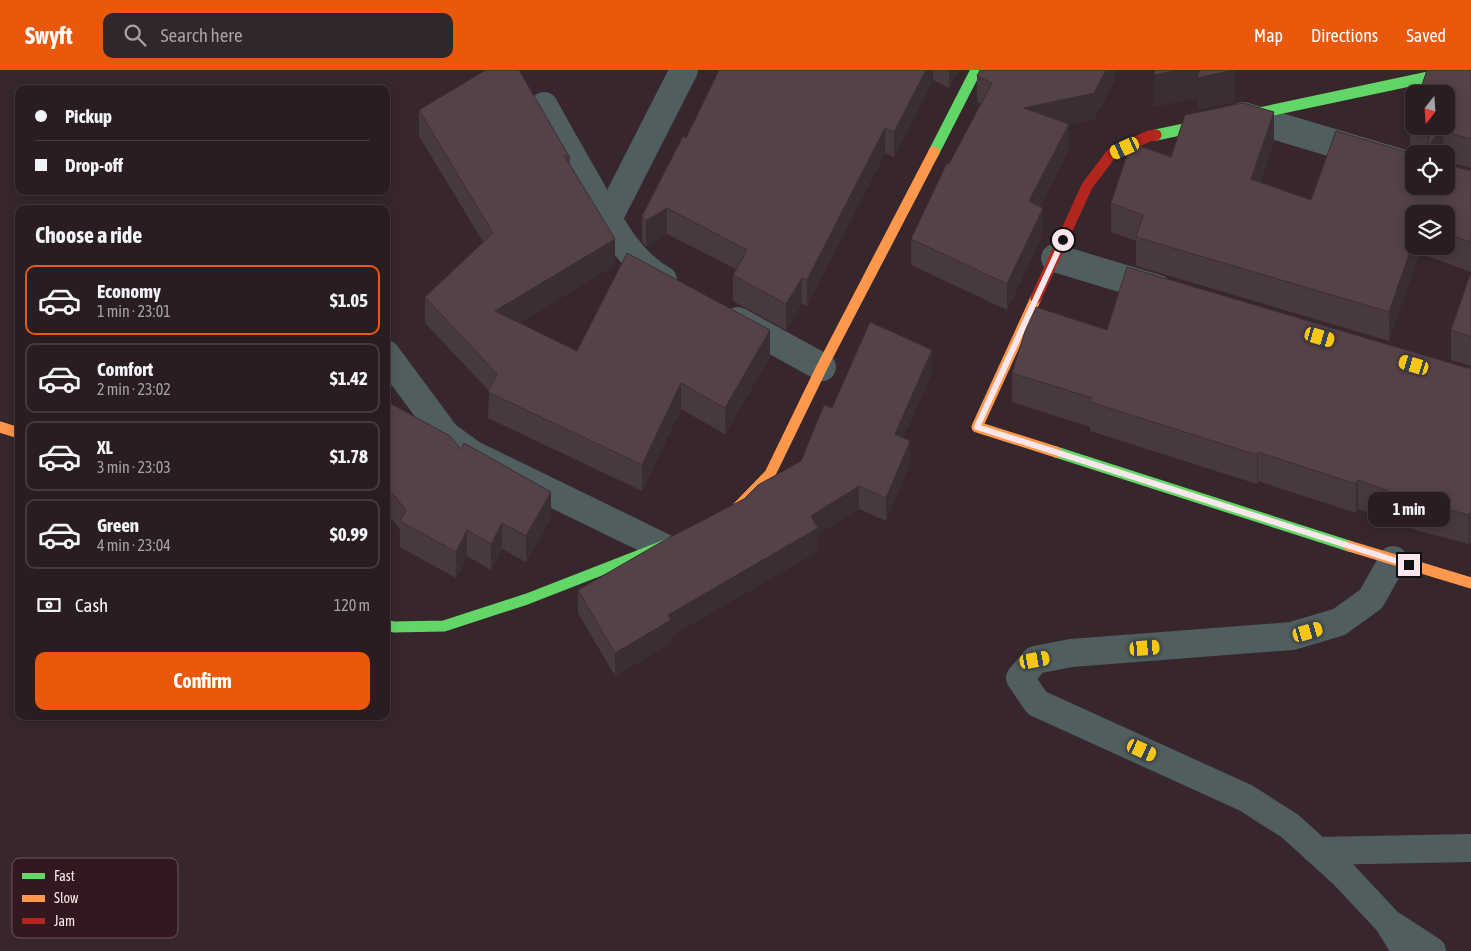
<!DOCTYPE html>
<html lang="en">
<head>
<meta charset="utf-8">
<style>
  :root { --surface:#291d21; --page:#31262a; --text:#f1f3f6; --muted:#a5a2a5; --line:#453b3f; --accent:#ea580c }
  body { margin:0; font-family:"Asap Condensed",sans-serif; background:var(--page); color:var(--text); height:100vh; display:flex; flex-direction:column; font-size:19px; white-space:nowrap }
  * { box-sizing:border-box; margin:0 }
  p { font-size:16px; color:var(--muted) }
  .icon { flex:none; width:28px; height:28px; fill:none; stroke:currentColor; stroke-width:2; stroke-linecap:round; stroke-linejoin:round }
  .map { position:relative; flex:1; overflow:hidden }
  .sheet { position:absolute; left:15px; top:135px; width:375px; height:515px; display:flex; flex-direction:column; background:var(--surface); border-radius:10px; box-shadow:0 2px 12px #0003,0 0 0 1px var(--line) }
  .sheet>* { flex:none }
  .banner { position:absolute; left:15px; top:15px; width:375px; height:110px; border-radius:10px; box-shadow:0 2px 12px #0003,0 0 0 1px var(--line); display:grid; align-content:center; height:110px; padding:0 20px; background:var(--surface) }
  .needle { width:32px; rotate:197deg }
  .tools { position:absolute; left:1405px; top:15px; display:grid; gap:10px }
  .tools a { display:grid; place-items:center; width:50px; height:50px; border-radius:10px; background:var(--surface); box-shadow:0 2px 12px #0003,0 0 0 1px var(--line); font-size:25px }
  .end { position:absolute; width:22px; height:22px; margin:-11px; border:6px solid #fbe7eb; background:#111; box-shadow:0 0 0 2px #111 }
  .from { border-radius:50% }
  .bubble { position:absolute; height:35px; border-radius:10px; background:var(--surface); box-shadow:0 2px 12px #0003,0 0 0 1px var(--line); font-size:16px; font-weight:700; line-height:35px; text-align:center }
  .car { position:absolute; width:15px; height:30px; margin:-15px -8px; border-radius:6px; box-shadow:0 0 4px 1px #0007; background:linear-gradient(#f5c518 24%,#345 0 40%,#f5c518 0 76%,#345 0 86%,#f5c518 0) }
  .banner b { display:flex; align-items:center; gap:18px; height:48px; font-size:19px }
  .banner b+b { border-top:1px solid var(--line) }
  .banner i { width:12px; height:12px; background:var(--text) }
  ul { padding:0; list-style:none }
  li { display:flex; align-items:center; gap:15px; height:70px; margin:0 10px 8px; padding:0 10px; border:2px solid var(--line); border-radius:10px }
  li div { flex:1 }
  li b { display:block; font-size:19px }
  li em { font-style:normal; font-weight:700 }
  li.selected { border-color:var(--accent) }
  li>.icon { width:45px; height:45px; stroke-width:1.5 }
  h2 { padding:0 20px; font-size:22px; line-height:60px }
  .pay { display:flex; align-items:center; gap:12px; height:55px; padding:0 20px; font-size:19px }
  .pay p { margin-inline-start:auto }
  .cta { display:flex; gap:10px; margin-top:auto; padding:10px 20px }
  .cta a { flex:1; height:58px; border-radius:10px; background:var(--accent); color:#fff; font-size:20px; font-weight:700; line-height:58px; text-align:center }
  header { display:flex; align-items:center; gap:30px; box-sizing:border-box; height:70px; padding:0 25px; background:var(--accent); color:#fff }
  header strong { font-size:24px }
  nav { display:flex; gap:28px; margin-inline-start:auto; font-size:18px }
  .search { width:350px; height:45px; background:var(--page); display:flex; align-items:center; gap:12px; box-sizing:border-box; padding:0 18px; border-radius:10px; color:var(--muted); font-size:19px }
  .map>svg:first-child { display:block }
  .lines { fill:none; stroke-linecap:round; stroke-linejoin:round }
  .street { stroke:#515e60; stroke-width:28 }
  .fast { stroke:#63d668; stroke-width:11 }
  .slow { stroke:#ff974d; stroke-width:11 }
  .jam { stroke:#b3261e; stroke-width:11 }
  .wall { fill:#48393d; fill-rule:evenodd }
  .shaded-wall { fill:#3b2e32 }
  .building { fill:#544247; stroke:#3b2e32 }
  .route { stroke:#fbe7eb; stroke-width:6 }
  .key { fill:#32181f; stroke:#6e565c; stroke-width:1 }
  .key-label { font-size:14px; fill:#fbe7eb }
</style>
</head>
<body>
<header>
<strong>Swyft</strong>
<div class="search"><svg class="icon" aria-label="search" viewBox="0 0 24 24"><circle cx="10" cy="10" r="6"/><path d="M15 15l6 6"/></svg>Search here</div>
<nav><a>Map</a><a>Directions</a><a>Saved</a></nav>
</header>
<div class="map">
<svg width="1471" height="881" viewBox="0 0 1471 881">
  <rect width="100%" height="100%" fill="#37272c"/>
  <g class="lines">
    <g class="street">
      <path d="M544,36C558,62 573,88 588,114C608,149 627,190 663,210"/>
      <path d="M1243,46L1414,97"/>
      <path d="M608,149L684,0"/>
      <path d="M1055,188L1158,219"/>
      <path d="M738,251L822,297"/>
      <path d="M386,284L446,365L472,384L663,477"/>
      <path d="M1393,490L1371,529L1339,552L1292,566L1071,583L1035,590L1020,608L1037,633L1246,728L1290,756L1344,805L1388,852L1406,881"/>
      <path d="M1318,781L1471,778"/>
      <path d="M1394,856L1432,881"/>
    </g>
    <g class="fast">
      <path d="M1156,65L1461,0"/>
      <path d="M934,82L976,0"/>
      <path d="M1056,382L1349,476"/>
      <path d="M386,555L394,557L444,556L527,529L668,474"/>
    </g>
    <g class="slow">
      <path d="M1036,228L977,357L1056,382"/>
      <path d="M0,357L19,363"/>
      <path d="M735,440L770,404L822,297L934,82"/>
      <path d="M1349,476L1471,513"/>
    </g>
    <path class="jam" d="M1036,228L1087,116L1112,83L1149,66L1156,65"/>
  </g>
  <g class="wall">
    <path d="M486,0L570,88V96L615,195L519,253L577,281L770,287L725,364L681,339L642,421L488,348L489,321L425,253V227L483,172L419,66V40Z"/>
    <path d="M719,0H958L949,18L933,10L894,87L885,83L807,236L802,233L786,260L733,231V205L736,199L667,164L646,176L642,172V146L686,68Z"/>
    <path d="M1115,0V10L1094,49L1069,55V80L1040,136L1043,164L1007,240L911,195V169L981,34L977,32V6Z"/>
    <path d="M1427,0H1471V98L1450,92H1446V84H1414V116H1446V94L1467,100H1471V202L1419,183L1389,271L1136,196V171L1111,162V133L1131,73L1171,87L1185,45L1243,33L1274,42V72L1260,112L1311,130L1336,61L1410,83H1418L1410,79V50L1414,39V56H1446V24H1419ZM1414,144H1446V176H1414Z"/>
    <path d="M1471,202V296L1451,290V260Z"/>
    <path d="M1107,260L1471,298V472H1470L1469,474L1416,460L1358,439L1356,443L1258,411L1257,414L1090,361V357L1012,332V303Z"/>
    <path d="M932,303L903,368L910,394L886,451L859,439L818,464V481L671,566V573L615,606L578,543V520L744,429L801,391L832,338Z"/>
    <path d="M386,331L461,379L551,448L526,492L502,479L491,500L467,486L456,508L400,477V459L386,442Z"/>
  </g>
  <g class="shaded-wall">
    <path d="M926,0H933V10L894,87V62Z"/>
    <path d="M949,0H958L949,18Z"/>
    <path d="M1106,0H1115V10L1094,49L1069,55V80L1029,157L1024,38Z"/>
    <path d="M1177,0H1235V32L1197,40V28L1154,37V5Z"/>
    <path d="M1274,42V72L1251,138V109Z"/>
    <path d="M885,58V83L807,236V210Z"/>
    <path d="M1443,63V84H1431V73L1435,67Z"/>
    <path d="M667,138V164L646,176V151Z"/>
    <path d="M1043,138V164L1007,240V214Z"/>
    <path d="M615,169V195L495,267V241Z"/>
    <path d="M1414,170V176H1419V183L1389,271V242Z"/>
    <path d="M802,208V233L786,260V234Z"/>
    <path d="M770,260V287L725,364V338Z"/>
    <path d="M932,280V303L895,387V364Z"/>
    <path d="M681,313V339L642,421V395Z"/>
    <path d="M910,371V394L886,451V428Z"/>
    <path d="M1258,382V411L1257,414V385Z"/>
    <path d="M1358,410V439L1356,443V414Z"/>
    <path d="M859,416V439L818,464V481L671,566V573L615,606V583L668,545L811,446Z"/>
    <path d="M551,422V448L526,492V466Z"/>
    <path d="M1470,443V472L1469,474V445Z"/>
    <path d="M502,453V479L491,500V474Z"/>
    <path d="M467,460V486L456,508V482Z"/>
  </g>
  <g class="building">
    <path d="M486,0H519L570,88L564,85L615,169L495,241L577,281L627,183L770,260L725,338L681,313L642,395L488,322L497,304L425,227L493,163L419,40Z"/>
    <path d="M719,0H926L894,62L885,58L807,210L802,208L786,234L733,205L747,180L667,138L646,151L642,146L683,66L686,68Z"/>
    <path d="M980,0H1106L1094,23L1024,38L1069,54L1029,131L1043,138L1007,214L911,169L947,93L949,94L992,13L977,6Z"/>
    <path d="M1155,0H1177L1154,5Z"/>
    <path d="M1200,0H1234L1197,8Z"/>
    <path d="M1427,0H1471V69L1450,63H1443L1435,67L1431,73V81L1432,84H1414V116H1446V94L1467,100H1471V172L1446,164V144H1414V170L1389,242L1136,167L1143,145L1111,133L1131,73L1171,87L1185,45L1243,33L1274,42L1251,109L1311,130L1336,61L1410,83H1418L1425,79L1429,72V64L1425,57L1424,56H1446V24H1419Z"/>
    <path d="M1414,39V52L1410,50Z"/>
    <path d="M1127,197L1467,298H1471V443H1470L1469,445L1416,431L1358,410L1356,414L1258,382L1257,385L1090,332L1092,328L1012,303L1027,255L1036,237L1107,260Z"/>
    <path d="M1471,202V267L1451,260Z"/>
    <path d="M870,252L932,280L895,364L910,371L886,428L859,416L811,446L818,458L668,545L671,550L615,583L578,520L663,471L744,429L758,415L801,391L824,335L832,338Z"/>
    <path d="M386,331L450,366L461,379L464,373L551,422L526,466L502,453L491,474L467,460L456,482L400,451L406,440L386,416Z"/>
  </g>
  <g class="lines">
    <path class="route" d="M1063,170L977,357L1409,495"/>
  </g>
  <rect x="12" y="788" width="166" height="80" rx="8" class="key"/>
  <rect x="22" y="803" width="23" height="6" fill="#63d668"/>
  <rect x="22" y="825" width="23" height="7" fill="#ff974d"/>
  <rect x="22" y="848" width="23" height="6" fill="#b3261e"/>
  <g class="key-label">
    <text x="54" y="811">Fast</text>
    <text x="54" y="833">Slow</text>
    <text x="54" y="856">Jam</text>
  </g>
</svg>
<div class="tools">
<a><svg class="needle" viewBox="-14 -14 28 28"><path d="M0-13l5 13h-10z" fill="#e53935"/><path d="M0 13l5-13h-10z" fill="#a5a2a5"/></svg></a>
<a><svg class="icon" aria-label="locate" viewBox="0 0 24 24"><circle cx="12" cy="12" r="6"/><path d="M12 2v4M12 18v4M2 12h4M18 12h4"/></svg></a>
<a><svg class="icon" aria-label="layers" viewBox="0 0 24 24"><path d="M12 4l9 5-9 5-9-5zM3 14l9 5 9-5"/></svg></a>
</div>
<i class="end from" style="left:1063px;top:170px"></i>
<i class="end" style="left:1409px;top:495px"></i>
<div class="bubble" style="left:1368px;top:422px;width:82px">1 min</div>
<i class="car" style="left:1125px;top:78px;rotate:245deg"></i>
<i class="car" style="left:1320px;top:267px;rotate:106deg"></i>
<i class="car" style="left:1414px;top:295px;rotate:287deg"></i>
<i class="car" style="left:1308px;top:562px;rotate:74deg"></i>
<i class="car" style="left:1145px;top:578px;rotate:86deg"></i>
<i class="car" style="left:1035px;top:590px;rotate:80deg"></i>
<i class="car" style="left:1142px;top:680px;rotate:115deg"></i>
<div class="banner">
<b><i class="from"></i>Pickup</b>
<b><i></i>Drop-off</b>
</div>
<section class="sheet">
<h2>Choose a ride</h2>
<ul>
<li class="selected"><svg class="icon" aria-label="car" viewBox="0 0 24 24"><path d="M5 17H2v-5l4-1 3-4h7l3 4 3 1v5h-3M9 17h6M6 11h13"/><circle cx="7" cy="17" r="2"/><circle cx="17" cy="17" r="2"/></svg><div><b>Economy</b><p>1 min · 23:01</p></div><em>$1.05</em></li>
<li><svg class="icon" aria-label="car" viewBox="0 0 24 24"><path d="M5 17H2v-5l4-1 3-4h7l3 4 3 1v5h-3M9 17h6M6 11h13"/><circle cx="7" cy="17" r="2"/><circle cx="17" cy="17" r="2"/></svg><div><b>Comfort</b><p>2 min · 23:02</p></div><em>$1.42</em></li>
<li><svg class="icon" aria-label="car" viewBox="0 0 24 24"><path d="M5 17H2v-5l4-1 3-4h7l3 4 3 1v5h-3M9 17h6M6 11h13"/><circle cx="7" cy="17" r="2"/><circle cx="17" cy="17" r="2"/></svg><div><b>XL</b><p>3 min · 23:03</p></div><em>$1.78</em></li>
<li><svg class="icon" aria-label="car" viewBox="0 0 24 24"><path d="M5 17H2v-5l4-1 3-4h7l3 4 3 1v5h-3M9 17h6M6 11h13"/><circle cx="7" cy="17" r="2"/><circle cx="17" cy="17" r="2"/></svg><div><b>Green</b><p>4 min · 23:04</p></div><em>$0.99</em></li>
</ul>
<div class="pay"><svg class="icon" aria-label="cash" viewBox="0 0 24 24"><path d="M3 7h18v10H3z"/><circle cx="12" cy="12" r="2"/></svg>Cash<p>120 m</p></div>
<div class="cta"><a>Confirm</a></div>
</section>
</div>
</body>
</html>
